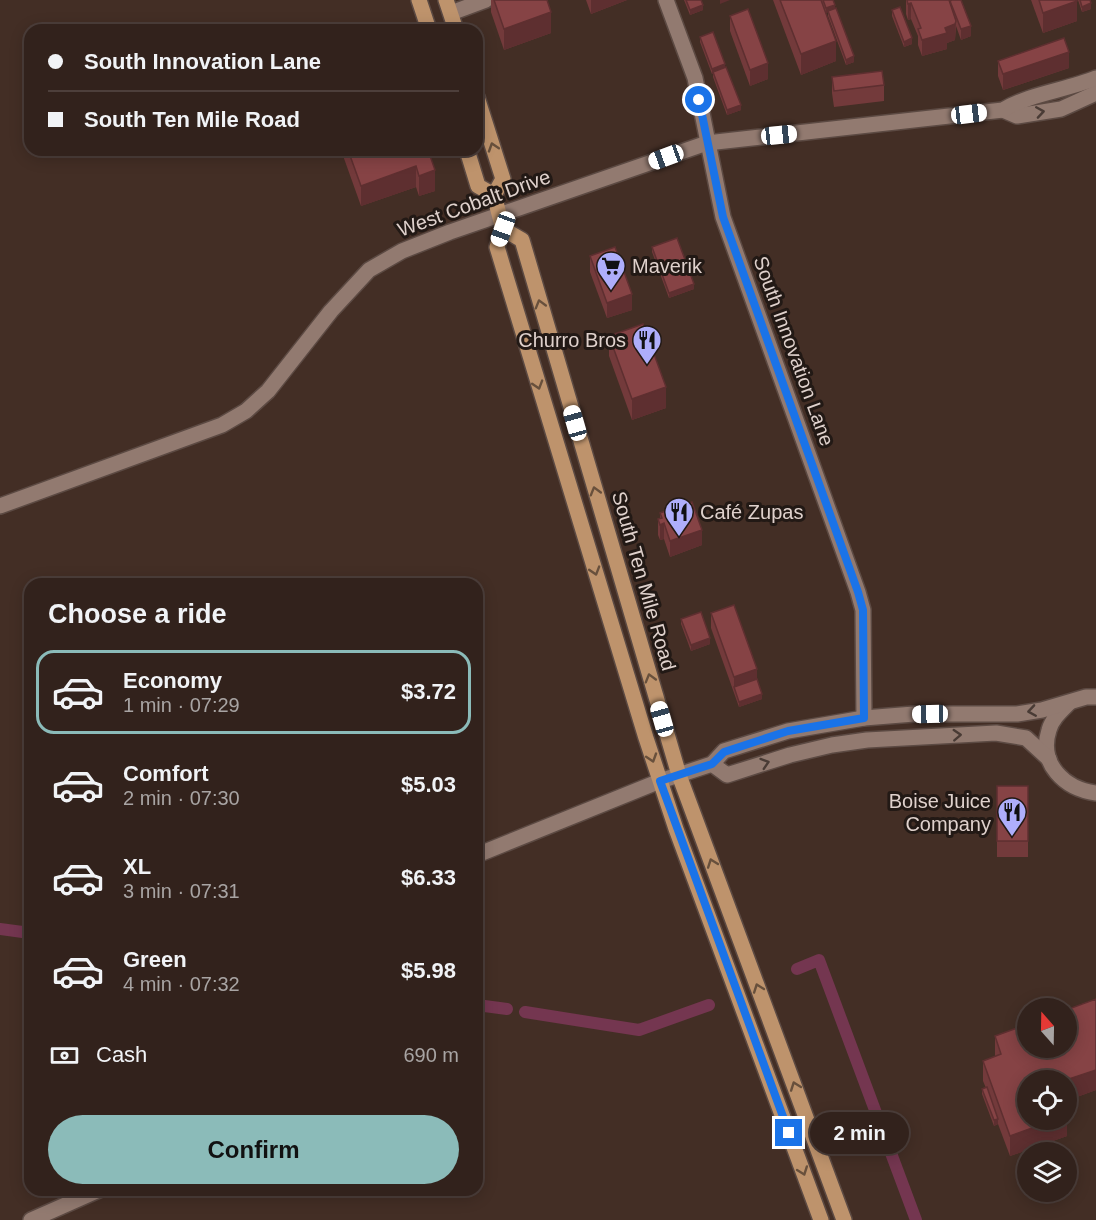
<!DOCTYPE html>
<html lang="en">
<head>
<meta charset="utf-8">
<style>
  :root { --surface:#32221c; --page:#3d2f29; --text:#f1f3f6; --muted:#a8a4a3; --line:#4d3f3b; --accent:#8bbbb9 }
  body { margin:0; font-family:Arial,sans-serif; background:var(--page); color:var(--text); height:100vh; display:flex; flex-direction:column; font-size:22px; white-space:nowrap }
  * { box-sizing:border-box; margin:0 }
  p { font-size:20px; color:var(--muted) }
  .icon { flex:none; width:33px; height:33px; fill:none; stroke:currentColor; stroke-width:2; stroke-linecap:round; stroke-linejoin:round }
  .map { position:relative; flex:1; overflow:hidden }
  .drawer { position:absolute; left:24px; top:578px; width:459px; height:618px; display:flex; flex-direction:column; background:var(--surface); border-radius:18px; box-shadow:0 3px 15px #0003,0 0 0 2px var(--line) }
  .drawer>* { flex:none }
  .top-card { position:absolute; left:24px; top:24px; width:459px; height:132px; border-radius:18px; box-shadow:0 3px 15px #0003,0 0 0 2px var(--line); display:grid; align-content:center; height:132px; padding:0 24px; background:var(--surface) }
  .needle { width:39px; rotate:340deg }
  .fabs { position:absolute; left:1017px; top:998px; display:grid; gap:12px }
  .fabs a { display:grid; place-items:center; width:60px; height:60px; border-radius:50%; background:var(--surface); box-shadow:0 3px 15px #0003,0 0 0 2px var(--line); font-size:30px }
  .end { position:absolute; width:27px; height:27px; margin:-14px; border:8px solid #1a73e8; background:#fff; box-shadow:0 0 0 3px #fff }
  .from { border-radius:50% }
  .bubble { position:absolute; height:42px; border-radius:21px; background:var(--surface); box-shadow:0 3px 15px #0003,0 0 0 2px var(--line); font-size:20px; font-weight:700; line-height:42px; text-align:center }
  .car { position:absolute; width:18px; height:36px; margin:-18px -9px; border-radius:8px; box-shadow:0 0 4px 2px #0007; background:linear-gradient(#fff 24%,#345 0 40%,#fff 0 76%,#345 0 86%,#fff 0) }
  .top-card b { display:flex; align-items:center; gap:21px; height:57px; font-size:22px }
  .top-card b+b { border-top:2px solid var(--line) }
  .top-card i { width:15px; height:15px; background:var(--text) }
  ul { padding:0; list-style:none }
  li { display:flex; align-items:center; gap:18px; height:84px; margin:0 12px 9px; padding:0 12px; border:3px solid transparent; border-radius:18px }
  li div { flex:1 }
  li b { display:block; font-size:22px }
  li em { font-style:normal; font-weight:700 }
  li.selected { border-color:var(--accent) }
  li>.icon { width:54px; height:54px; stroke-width:1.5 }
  h2 { padding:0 24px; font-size:27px; line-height:72px }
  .pay { display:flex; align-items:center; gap:15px; height:66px; padding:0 24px; font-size:22px }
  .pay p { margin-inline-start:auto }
  .cta { display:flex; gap:12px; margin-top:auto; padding:12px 24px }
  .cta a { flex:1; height:69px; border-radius:36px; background:var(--accent); color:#111; font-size:24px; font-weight:700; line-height:69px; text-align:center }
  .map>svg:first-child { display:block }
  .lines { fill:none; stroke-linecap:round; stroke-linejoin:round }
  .canal { stroke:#743650; stroke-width:12 }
  .minor-casing { stroke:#5c4a43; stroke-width:18 }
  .major-casing { stroke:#5c4a43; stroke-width:18 }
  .minor { stroke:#927a70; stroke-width:15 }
  .major { stroke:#be936c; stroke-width:15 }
  .wall { fill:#733a3b }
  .shaded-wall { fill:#5e2f30 }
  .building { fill:#864345; stroke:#5e2f30; stroke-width:1.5 }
  .oneway { stroke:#493b35 }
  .oneway2 { stroke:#68503c }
  .route { stroke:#1a73e8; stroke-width:8 }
  .labels { text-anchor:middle; stroke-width:6; stroke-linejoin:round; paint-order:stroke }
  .street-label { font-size:20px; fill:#dfd1cc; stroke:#221915 }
  .poi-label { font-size:20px; fill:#dfd1cc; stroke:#221915; text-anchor:start }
</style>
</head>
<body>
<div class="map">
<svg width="1096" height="1220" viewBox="0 0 1096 1220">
  <rect width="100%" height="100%" fill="#432e25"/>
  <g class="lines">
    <g class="canal">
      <path d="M0,929L30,933"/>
      <path d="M797,969L819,960L916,1220"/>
      <path d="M477,1005L507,1009"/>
      <path d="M525,1012L639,1030L709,1005"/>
    </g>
    <g class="minor-casing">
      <g id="minor">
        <path d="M666,0L695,78L723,217L858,592L863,610L864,718"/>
        <path d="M451,13L486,0"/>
        <path d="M1003,110L1017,116L1061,109L1096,93"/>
        <path d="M0,506L222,425L246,411L268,391L331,311L369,270L402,251L450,232L707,143L1003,110C1029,94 1067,90 1096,78"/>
        <path d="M1069,703C1061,711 1052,719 1049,730C1038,764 1065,789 1096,793"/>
        <path d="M712,764L727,775L790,755L832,745L867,740L996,733L1026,738L1049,759"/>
        <path d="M477,855L660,781L712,764L724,751L788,731L864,718L914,714H1017L1042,710L1086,697H1096"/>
        <path d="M31,1220L99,1190"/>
      </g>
    </g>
    <g class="major-casing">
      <g id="major">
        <path d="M419,0L429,30"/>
        <path d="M446,0L456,30"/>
        <path d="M477,97L503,179L494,195L503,229L497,247L646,738L676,829L821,1220"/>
        <path d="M467,150L478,186L494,195"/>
        <path d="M503,229L522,240L679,775L844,1220"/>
      </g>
    </g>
    <use href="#minor" class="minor"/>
    <use href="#major" class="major"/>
  </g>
  <g class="wall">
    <path d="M491,0H547L551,33L504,50L491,12Z"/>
    <path d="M586,0H627L591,14Z"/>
    <path d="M684,0H701L703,10L690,15Z"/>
    <path d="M773,0H833L835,8L854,62L846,65L828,16V12L826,13L836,61L801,75Z"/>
    <path d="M906,0H961L971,36L961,40L956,26L955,40L947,43V49L922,56L918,45V36L911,19L908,20L906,14Z"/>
    <path d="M1031,0H1077V21L1043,33Z"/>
    <path d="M1078,0H1090L1091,9L1082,12Z"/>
    <path d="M892,10L912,44L904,47L892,16Z"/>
    <path d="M730,16L768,79L750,86L730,31Z"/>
    <path d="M700,37L725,67L741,110L727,115L713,77V74H712L700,42Z"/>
    <path d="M998,61L1069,68L1003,90L998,76Z"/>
    <path d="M832,77L884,85V101L834,107L832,93Z"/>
    <path d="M341,150H428L435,191L419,196L416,187L361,206Z"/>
    <path d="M652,247L694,289L669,298L652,252Z"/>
    <path d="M590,256L632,310L607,318L590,272Z"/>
    <path d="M609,336L666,408L632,420L609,356Z"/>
    <path d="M660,513L702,545L670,557L664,539L660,540L658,535V519L660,518Z"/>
    <path d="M711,613L757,679L762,699L739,707L711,628Z"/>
    <path d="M681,619L710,644L691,651L681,624Z"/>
    <rect x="997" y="786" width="31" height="71"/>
    <path d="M1096,999V1090L1066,1101L1028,1080L1067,1136L1010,1156L998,1124L994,1126L982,1094V1089L986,1088L983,1081V1061L995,1057V1036Z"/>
  </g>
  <g class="shaded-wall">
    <path d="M591,0H627L591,14Z"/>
    <path d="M720,0H730L720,4Z"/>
    <path d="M1077,1V21L1043,33V13Z"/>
    <path d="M911,3V19L908,20V4Z"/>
    <path d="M1091,3V9L1082,12V7Z"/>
    <path d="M703,5V10L690,15V10Z"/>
    <path d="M835,5V10L826,13V8Z"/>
    <path d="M551,12V33L504,50V29Z"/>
    <path d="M956,21L955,40L947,43V49L922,56V40L945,28Z"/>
    <path d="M971,26V36L961,40V29Z"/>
    <path d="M912,38V44L904,47V42Z"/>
    <path d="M836,41V61L801,75V54Z"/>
    <path d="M1069,52V68L1003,90V74Z"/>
    <path d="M854,56V62L846,65V60Z"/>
    <path d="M768,63V79L750,86V70Z"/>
    <path d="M725,64V69L713,72V74H712V69Z"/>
    <path d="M741,105V110L727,115V110Z"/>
    <path d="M416,166V187L361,206V186Z"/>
    <path d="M435,170V191L419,196V176Z"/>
    <path d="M694,284V289L669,298V293Z"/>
    <path d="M632,294V310L607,318V303Z"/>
    <path d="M666,387V408L632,420V399Z"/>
    <path d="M664,523V539L660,540V525Z"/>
    <path d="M702,530V545L670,557V541Z"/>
    <path d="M710,638V644L691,651V645Z"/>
    <path d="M757,669V684L734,687V693V677Z"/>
    <path d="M762,694V699L739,707V702Z"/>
    <path d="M1096,1070V1090L1066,1101V1080Z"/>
    <path d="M1067,1115V1136L1010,1156V1136L1057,1119H1066Z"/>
    <path d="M998,1119V1124L994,1126V1120Z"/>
  </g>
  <g class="building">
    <path d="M494,0H547L551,12L504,29Z"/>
    <path d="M686,0H701L703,5L690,10Z"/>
    <path d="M780,0H821L836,41L801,54Z"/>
    <path d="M823,0H833L835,5L826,8Z"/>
    <path d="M907,0H949L956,21L955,24L945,28L947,33L922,40L918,29L921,28L911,3L908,4Z"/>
    <path d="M952,0H961L971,26L961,29L950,1Z"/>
    <path d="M1039,0H1077V1L1043,13Z"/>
    <path d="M1080,0H1090L1091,3L1082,7Z"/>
    <path d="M900,7L912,38L904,42L892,10Z"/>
    <path d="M836,8L854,56L846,60L828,11Z"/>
    <path d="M748,9L768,63L750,70L730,16Z"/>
    <path d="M713,32L725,64L712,69L700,37Z"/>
    <path d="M1064,38L1069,52L1003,74L998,61Z"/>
    <path d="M726,67L741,105L727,110L713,72Z"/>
    <path d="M882,71L884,85L834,91L832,77Z"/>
    <path d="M348,150H428L435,170L419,176L416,166L361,186Z"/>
    <path d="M677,238L694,284L669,293L652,247Z"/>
    <path d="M615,247L632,294L607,303L590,256Z"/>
    <path d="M643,324L666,387L632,399L609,336Z"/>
    <path d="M692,502L702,530L670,541L664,523L660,525L658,519L662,518L660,513Z"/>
    <path d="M734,605L757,669L734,677L711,613Z"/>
    <path d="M701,612L710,638L691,645L681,619Z"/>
    <path d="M757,679L762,694L739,702L734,687Z"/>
    <rect x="997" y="786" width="31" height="55"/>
    <path d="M1096,999V1070L1066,1080H1028V1119H1057L1010,1136L983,1061L1001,1054L995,1036L1028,1024V1047H1066V1010Z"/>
    <path d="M987,1087L998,1119L994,1120L982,1089Z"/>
  </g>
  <defs><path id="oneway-chevron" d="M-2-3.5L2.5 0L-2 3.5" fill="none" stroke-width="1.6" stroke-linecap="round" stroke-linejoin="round" transform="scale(1.5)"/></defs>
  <g class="oneway">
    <use href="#oneway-chevron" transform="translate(1040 112) rotate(-9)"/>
    <use href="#oneway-chevron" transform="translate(1032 711) rotate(171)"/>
    <use href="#oneway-chevron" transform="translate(957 735) rotate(-3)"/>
    <use href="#oneway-chevron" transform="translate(765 763) rotate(-18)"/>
  </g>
  <g class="oneway2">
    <use href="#oneway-chevron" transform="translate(493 147) rotate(-108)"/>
    <use href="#oneway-chevron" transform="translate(540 304) rotate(-106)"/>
    <use href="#oneway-chevron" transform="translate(538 385) rotate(73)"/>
    <use href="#oneway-chevron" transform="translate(595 491) rotate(-106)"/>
    <use href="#oneway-chevron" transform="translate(595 571) rotate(73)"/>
    <use href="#oneway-chevron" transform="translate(650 678) rotate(-106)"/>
    <use href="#oneway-chevron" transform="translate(652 758) rotate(72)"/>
    <use href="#oneway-chevron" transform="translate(712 863) rotate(-110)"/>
    <use href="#oneway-chevron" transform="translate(758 988) rotate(-110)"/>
    <use href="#oneway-chevron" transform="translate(795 1086) rotate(-110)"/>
    <use href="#oneway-chevron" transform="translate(803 1171) rotate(70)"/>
  </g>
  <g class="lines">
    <path class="route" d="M699,100L723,217L858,592L863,610L864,718L788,731L724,752L712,764L660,781L789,1133"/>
  </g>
  <defs>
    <g id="supermarket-pin" transform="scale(1.5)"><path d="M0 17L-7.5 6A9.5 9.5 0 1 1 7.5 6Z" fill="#aeaefb" stroke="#221915"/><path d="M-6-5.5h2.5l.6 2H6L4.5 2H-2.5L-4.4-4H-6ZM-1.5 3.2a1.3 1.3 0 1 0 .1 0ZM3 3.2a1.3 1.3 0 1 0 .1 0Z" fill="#111"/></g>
    <g id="restaurant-pin" transform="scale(1.5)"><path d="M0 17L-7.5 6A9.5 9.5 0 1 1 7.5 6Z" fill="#aeaefb" stroke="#221915"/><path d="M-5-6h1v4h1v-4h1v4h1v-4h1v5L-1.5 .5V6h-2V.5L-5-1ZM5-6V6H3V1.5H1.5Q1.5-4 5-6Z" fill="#111"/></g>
  </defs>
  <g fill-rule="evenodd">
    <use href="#supermarket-pin" x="611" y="266"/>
    <use href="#restaurant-pin" x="647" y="340"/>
    <use href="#restaurant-pin" x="679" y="512"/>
    <use href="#restaurant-pin" x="1012" y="812"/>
  </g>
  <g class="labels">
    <g class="street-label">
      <text transform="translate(474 203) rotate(-20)" y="7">West Cobalt Drive</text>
      <text transform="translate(794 351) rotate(70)" y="7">South Innovation Lane</text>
      <text transform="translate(644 581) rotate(74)" y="7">South Ten Mile Road</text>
    </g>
    <g class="poi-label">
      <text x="632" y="273">Maverik</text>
      <text x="626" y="347" text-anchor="end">Churro Bros</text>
      <text x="700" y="519">Café Zupas</text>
      <text x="991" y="808" text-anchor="end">Boise Juice<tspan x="991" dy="23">Company</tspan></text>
    </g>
  </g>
</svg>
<div class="fabs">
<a><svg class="needle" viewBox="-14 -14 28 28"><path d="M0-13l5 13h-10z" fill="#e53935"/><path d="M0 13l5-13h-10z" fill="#a8a4a3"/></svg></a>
<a><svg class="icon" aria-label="locate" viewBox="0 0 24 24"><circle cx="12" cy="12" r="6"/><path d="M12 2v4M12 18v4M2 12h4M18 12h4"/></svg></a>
<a><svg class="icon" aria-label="layers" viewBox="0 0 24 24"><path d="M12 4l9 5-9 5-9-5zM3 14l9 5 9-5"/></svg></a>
</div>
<i class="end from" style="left:699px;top:100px"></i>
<i class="end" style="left:789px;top:1133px"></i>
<div class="bubble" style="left:810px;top:1112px;width:99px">2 min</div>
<i class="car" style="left:969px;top:114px;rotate:83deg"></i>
<i class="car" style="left:779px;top:135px;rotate:84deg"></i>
<i class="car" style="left:666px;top:157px;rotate:250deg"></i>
<i class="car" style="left:503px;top:229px;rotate:200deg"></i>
<i class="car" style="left:575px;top:423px;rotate:344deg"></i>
<i class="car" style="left:930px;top:714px;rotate:269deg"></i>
<i class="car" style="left:662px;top:719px;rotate:344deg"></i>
<div class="top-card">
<b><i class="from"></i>South Innovation Lane</b>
<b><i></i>South Ten Mile Road</b>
</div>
<section class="drawer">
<h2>Choose a ride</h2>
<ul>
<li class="selected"><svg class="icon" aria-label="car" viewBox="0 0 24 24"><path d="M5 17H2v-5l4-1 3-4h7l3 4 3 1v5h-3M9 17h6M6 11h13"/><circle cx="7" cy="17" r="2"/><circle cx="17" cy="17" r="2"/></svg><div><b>Economy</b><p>1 min · 07:29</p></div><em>$3.72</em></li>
<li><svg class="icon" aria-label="car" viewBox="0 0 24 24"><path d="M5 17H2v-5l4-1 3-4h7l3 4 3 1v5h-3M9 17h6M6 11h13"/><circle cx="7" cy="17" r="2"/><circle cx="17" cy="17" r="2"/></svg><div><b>Comfort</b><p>2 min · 07:30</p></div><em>$5.03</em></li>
<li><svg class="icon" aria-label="car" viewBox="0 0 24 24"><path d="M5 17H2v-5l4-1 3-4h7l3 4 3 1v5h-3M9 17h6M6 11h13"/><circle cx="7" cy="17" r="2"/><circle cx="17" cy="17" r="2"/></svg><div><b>XL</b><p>3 min · 07:31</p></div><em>$6.33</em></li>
<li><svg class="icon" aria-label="car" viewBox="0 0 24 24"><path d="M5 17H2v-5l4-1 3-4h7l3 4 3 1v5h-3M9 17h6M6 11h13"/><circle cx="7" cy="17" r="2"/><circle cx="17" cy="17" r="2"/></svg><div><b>Green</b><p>4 min · 07:32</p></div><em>$5.98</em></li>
</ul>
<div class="pay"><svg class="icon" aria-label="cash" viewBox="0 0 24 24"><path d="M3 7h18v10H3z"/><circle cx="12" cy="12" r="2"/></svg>Cash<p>690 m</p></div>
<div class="cta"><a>Confirm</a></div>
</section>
</div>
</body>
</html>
